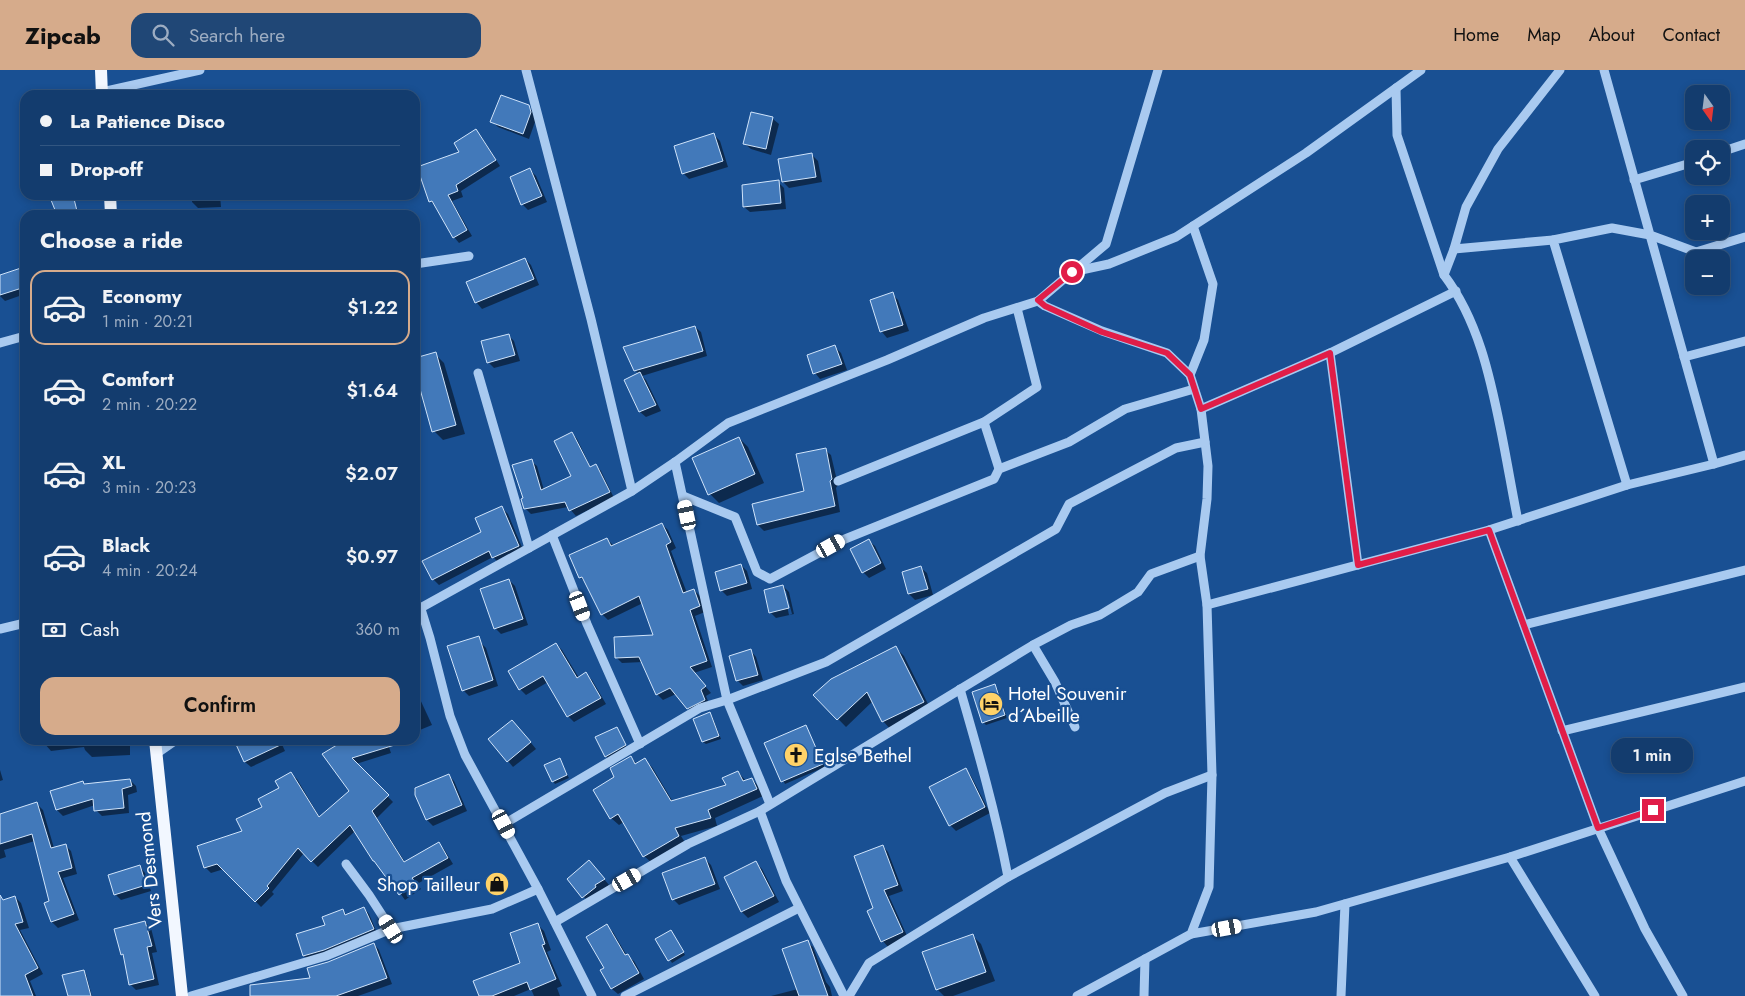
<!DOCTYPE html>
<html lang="en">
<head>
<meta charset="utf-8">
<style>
  :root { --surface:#133c6e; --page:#204776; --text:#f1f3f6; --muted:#9dadc2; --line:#325681; --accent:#d6ab8b }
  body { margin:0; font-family:Jost,sans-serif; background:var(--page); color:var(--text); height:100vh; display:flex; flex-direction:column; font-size:19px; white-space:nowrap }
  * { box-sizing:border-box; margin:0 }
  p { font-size:16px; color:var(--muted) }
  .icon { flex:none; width:28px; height:28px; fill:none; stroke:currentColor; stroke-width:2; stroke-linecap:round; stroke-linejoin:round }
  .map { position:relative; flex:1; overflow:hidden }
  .details { position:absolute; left:20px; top:140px; width:400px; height:535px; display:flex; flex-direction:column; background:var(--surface); border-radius:15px; box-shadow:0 2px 8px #0003,0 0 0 1px var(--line) }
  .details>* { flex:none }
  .banner { position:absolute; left:20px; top:20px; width:400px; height:110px; border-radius:15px; box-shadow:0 2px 8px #0003,0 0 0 1px var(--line); display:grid; align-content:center; height:110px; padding:0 20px; background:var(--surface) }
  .needle { width:32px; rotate:166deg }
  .controls { position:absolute; left:1685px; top:15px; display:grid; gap:10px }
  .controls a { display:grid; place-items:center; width:45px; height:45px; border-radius:10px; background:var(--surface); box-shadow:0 2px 8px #0003,0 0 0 1px var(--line); font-size:25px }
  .end { position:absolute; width:22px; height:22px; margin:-11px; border:6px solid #e11d48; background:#fff; box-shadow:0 0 0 2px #fff }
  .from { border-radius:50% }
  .bubble { position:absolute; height:35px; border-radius:15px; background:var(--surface); box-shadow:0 2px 8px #0003,0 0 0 1px var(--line); font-size:16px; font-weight:600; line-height:35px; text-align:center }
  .car { position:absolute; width:15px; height:30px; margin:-15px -8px; border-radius:6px; box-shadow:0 0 4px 1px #0007; background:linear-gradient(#fff 24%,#345 0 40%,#fff 0 76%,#345 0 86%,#fff 0) }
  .banner b { display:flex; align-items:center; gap:18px; height:48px; font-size:19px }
  .banner b+b { border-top:1px solid var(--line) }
  .banner i { width:12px; height:12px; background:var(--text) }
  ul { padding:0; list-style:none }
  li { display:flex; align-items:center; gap:15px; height:75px; margin:0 10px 8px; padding:0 10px; border:2px solid transparent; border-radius:15px }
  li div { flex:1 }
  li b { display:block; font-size:19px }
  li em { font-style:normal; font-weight:600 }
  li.on { border-color:var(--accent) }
  li>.icon { width:45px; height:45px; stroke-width:1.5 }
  h2 { padding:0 20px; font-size:22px; line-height:60px }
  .pay { display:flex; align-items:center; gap:12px; height:55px; padding:0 20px; font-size:19px }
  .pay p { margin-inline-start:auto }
  .button { display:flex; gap:10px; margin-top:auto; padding:10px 20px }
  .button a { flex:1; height:58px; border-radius:15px; background:var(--accent); color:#111; font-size:20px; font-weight:600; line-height:58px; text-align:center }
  header { display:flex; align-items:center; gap:30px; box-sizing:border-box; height:70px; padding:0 25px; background:var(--accent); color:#111 }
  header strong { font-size:24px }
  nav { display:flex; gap:28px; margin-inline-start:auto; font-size:18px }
  .search { width:350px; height:45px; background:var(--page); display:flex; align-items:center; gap:12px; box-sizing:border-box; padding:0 18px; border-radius:15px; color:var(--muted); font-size:19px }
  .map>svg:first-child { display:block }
  .shadow { fill:#0007; fill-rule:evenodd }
  .building { fill:#4279ba; stroke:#d0e4fb }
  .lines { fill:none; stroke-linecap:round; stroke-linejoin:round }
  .minor { stroke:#a9caf0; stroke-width:9 }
  .major { stroke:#f2f7ff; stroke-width:12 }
  .route { stroke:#e11d48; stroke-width:6 }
  .labels { text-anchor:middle; stroke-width:4.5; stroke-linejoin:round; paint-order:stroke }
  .poi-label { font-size:19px; fill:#fff; stroke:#195093; text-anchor:start }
  .street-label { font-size:19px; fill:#fff; stroke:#195093 }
</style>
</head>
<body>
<header>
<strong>Zipcab</strong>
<div class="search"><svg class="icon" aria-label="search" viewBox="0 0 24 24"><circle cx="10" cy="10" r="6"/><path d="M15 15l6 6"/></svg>Search here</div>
<nav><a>Home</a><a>Map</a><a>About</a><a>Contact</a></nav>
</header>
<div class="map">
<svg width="1745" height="926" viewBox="0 0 1745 926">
  <rect width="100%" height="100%" fill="#195093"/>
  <g class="shadow">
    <path d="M71,21L75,25H56Z"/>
    <path d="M528,36L534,43L536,49L529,69L498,57L492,51Z"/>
    <path d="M752,43L773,49L779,54L771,85L751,79L745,74Z"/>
    <path d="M475,61L481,66L500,96L461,121L463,127L452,131L472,166L459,173L454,167L436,136L430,131Z"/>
    <path d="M714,65L720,71L728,97L689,109L683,103Z"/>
    <path d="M812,85L818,91L822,112L789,118L783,112Z"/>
    <path d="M530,100L536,106L547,132L528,140L522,134Z"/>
    <path d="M778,112L784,118L786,139L750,142L744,137Z"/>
    <path d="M51,125H70L75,136L83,145H40L57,141Z"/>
    <path d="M192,125H220L221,137L198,138L192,132Z"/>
    <path d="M373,125H387L376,128Z"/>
    <path d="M525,189L531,195L539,215L482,239L477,233L468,213Z"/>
    <path d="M20,199L25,204V224L5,231L0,226V206Z"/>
    <path d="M892,224L898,230L909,261L887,268L882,262L872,231Z"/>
    <path d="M695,257L701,262L707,286L642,306L646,310L661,341L646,347L640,342L626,310L639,304L635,300Z"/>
    <path d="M508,265L514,271L520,291L494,298L488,292Z"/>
    <path d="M835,277L841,283L847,300L820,309L815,303Z"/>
    <path d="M435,284L444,293L465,364L443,370L434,361L415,296V289Z"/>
    <path d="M572,363L577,369L591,398L596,395L601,401L614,428L576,446L568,437L531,444L525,438L531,391L537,396L544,420L573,406Z"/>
    <path d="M739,368L748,377L764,413L719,433L710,424Z"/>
    <path d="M825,380L831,385L838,415L836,418L840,442L764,461L758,455L753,435L806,422Z"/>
    <path d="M502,438L508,444L524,482L499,493L493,487L439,515L433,509L482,462Z"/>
    <path d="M662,454L668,460L676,478L671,481L687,523L694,520L700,526L705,542L695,546L712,597L694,603L711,623L706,626L710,636L694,644L676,624L663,630L657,624L643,592L622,593L616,587L655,566L643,533L608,550L602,544L586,513L580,507L607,469L613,475Z"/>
    <path d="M869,471L875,476L886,499L869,508L863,502Z"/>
    <path d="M741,495L747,501L752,519L727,526L721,520Z"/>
    <path d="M921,498L927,503L933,525L915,530L909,524Z"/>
    <path d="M509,510L515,516L528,555L501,564L495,558Z"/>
    <path d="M783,516L789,522L794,544L776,548L770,542ZM784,521H786L792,544L789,545Z"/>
    <path d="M480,572L486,578L498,616L469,626L463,620Z"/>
    <path d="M556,574L562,580L579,608L586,604L592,610L606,634L574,652L568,646L548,612L526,625L520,619Z"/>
    <path d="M896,578L904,586L931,640L891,660L883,651L873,631L846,657L815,625Z"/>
    <path d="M751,581L756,587L763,610L743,616L737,610Z"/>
    <path d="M994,616L997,618L1007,648L986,655L983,652Z"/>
    <path d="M415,623L419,627L432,655L415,662Z"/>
    <path d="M709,643L712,646L721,669L706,674L703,672L695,650Z"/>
    <path d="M806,656L825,697L785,714L766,674Z"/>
    <path d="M518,657L536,679L513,697L508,691Z"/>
    <path d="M617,658L627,678L608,689L606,686Z"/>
    <path d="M43,670H130V685L92,687L85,680L84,677L51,681L44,673Z"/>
    <path d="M235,670H280L285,681L251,697L245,692Z"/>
    <path d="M347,670H397L388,674L391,683L356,694L393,732L377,748L405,792L439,774L444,779L453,794L417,814L421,819L405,830L355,761L318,797L304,783L272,822L274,824L261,837L224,799L211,803L205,797L243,761L281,718L291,704L297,709L320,748L350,721Z"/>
    <path d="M631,688L637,694L644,690L652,697L673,732L728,716L738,702L746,711L752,709L759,717L763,726L715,748L717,756L681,766L686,774L652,793L644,786L624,752L619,755L611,748L616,707Z"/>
    <path d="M559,690L569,708L555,714L553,711Z"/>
    <path d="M0,700L3,710L0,711Z"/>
    <path d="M966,700L971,706L990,743L956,761L950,755Z"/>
    <path d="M448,705L454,711L467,741L433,756L427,750L414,720Z"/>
    <path d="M130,710L136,716L137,722L128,725L129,743L102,746L96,740L95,735L63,746L57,740Z"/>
    <path d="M37,734L43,740L54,778L65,775L71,781L77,804L63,808L79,850L58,858L52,852L45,834L51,832L35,771L4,780L6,787L0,789V749Z"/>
    <path d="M883,776L888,782L903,821L889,826L908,868L888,877L883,871L875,839Z"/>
    <path d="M705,789L711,795L720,819L679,835L673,829Z"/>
    <path d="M756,793L762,799L779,832L748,848L742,842L726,808Z"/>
    <path d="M140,797L145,803L151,821L121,830L115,824Z"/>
    <path d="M595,798L609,815L589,833L569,809Z"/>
    <path d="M15,827L21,833L29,858L20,860L43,904L30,911L36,926H10L0,913V832Z"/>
    <path d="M364,838L369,844L378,865L310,891L304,886L327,856L343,841L347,845Z"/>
    <path d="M145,852L151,858L157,882L152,883L159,915L136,920L130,914L125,887L122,884Z"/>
    <path d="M538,855L544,861L551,880L547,882L562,916L557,918L560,926H534L531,919L514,926H480L522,893Z"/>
    <path d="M607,856L613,862L627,886L634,891L644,909L618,924L612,919L602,901L606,898Z"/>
    <path d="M673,865L685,885L672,893L657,870Z"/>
    <path d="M972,865L981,874L995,911L953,926H944L937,919Z"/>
    <path d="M807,872L813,877L826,912L830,917L832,926H771L798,919Z"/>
    <path d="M374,874L379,880L392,914L358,926H275L312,909L329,893Z"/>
    <path d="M83,901L86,904L92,926H69Z"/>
  </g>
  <g class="building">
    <path d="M501,25L529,35L531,42L523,64L490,52Z"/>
    <path d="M751,42L773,47L766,79L743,74Z"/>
    <path d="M476,59L496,90L456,115L458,121L448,125L467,160L453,168L432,131L429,132L417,97L459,82L454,73Z"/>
    <path d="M714,63L723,91L682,104L674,76Z"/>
    <path d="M812,83L816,107L782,112L778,89Z"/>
    <path d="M530,98L542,126L521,135L510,107Z"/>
    <path d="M779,110L781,133L743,137L742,115Z"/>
    <path d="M49,125H73L78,145H57Z"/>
    <path d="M525,188L534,209L475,233L466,212Z"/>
    <path d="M21,198L25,210V217L0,225V205Z"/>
    <path d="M893,222L903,255L880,262L870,230Z"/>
    <path d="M695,256L703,281L634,301L623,277Z"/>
    <path d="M509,264L515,285L487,293L481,271Z"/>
    <path d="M835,275L842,294L813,304L807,285Z"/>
    <path d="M436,282L456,355L432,362L415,301V288Z"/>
    <path d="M640,302L656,335L639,342L624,310Z"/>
    <path d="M572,362L590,397L596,394L610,422L569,441L565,432L524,439L521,429L523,428L512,395L532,389L541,420L571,406L554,371Z"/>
    <path d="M739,367L755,404L708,425L692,388Z"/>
    <path d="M826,378L832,409L830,411L835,436L757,455L752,434L804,421L796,384Z"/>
    <path d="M502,436L519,476L492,488L489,481L432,510L422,491L481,462L475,448Z"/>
    <path d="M662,453L671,472L666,475L683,523L694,519L700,536L690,540L707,591L690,597L706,616L701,620L705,630L687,639L670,618L656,625L639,587L615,588L614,567L653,565L639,526L601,545L582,507L579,508L569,485L607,468L611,476Z"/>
    <path d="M869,469L881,493L862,503L850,479Z"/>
    <path d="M741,494L747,513L720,521L715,502Z"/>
    <path d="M921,496L928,519L908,524L902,502Z"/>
    <path d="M509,509L523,549L494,559L480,519Z"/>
    <path d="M783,515L789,538L769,543L764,520Z"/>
    <path d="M479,566L493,610L462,621L447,576Z"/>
    <path d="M556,573L577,608L586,602L601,628L567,647L543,606L519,620L508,601Z"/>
    <path d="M896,576L924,632L882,652L867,622L837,650L813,625L831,609Z"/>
    <path d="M751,579L758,605L736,611L729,586Z"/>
    <path d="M995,614L1005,645L982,653L972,622Z"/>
    <path d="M710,642L719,666L702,672L693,649Z"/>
    <path d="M512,650L531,672L507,692L488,669Z"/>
    <path d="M806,655L823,694L781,712L764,673Z"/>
    <path d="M617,657L626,675L605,687L595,667Z"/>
    <path d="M234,670H291L244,692Z"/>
    <path d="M345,670H398V674L352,688L389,725L372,741L404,792L439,772L448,788L412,808L416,813L399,825L374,791H373L350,755L311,792L298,778L267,816L269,818L255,832L217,794L204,798L197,776L242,761L236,749L262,737L258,729L279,718L275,711L291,702L319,747L349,721L322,684Z"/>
    <path d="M631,686L635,694L645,688L671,731L726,715L722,708L738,701L743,711L752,708L757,719L708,740L711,748L675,758L679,766L643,787L618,744L610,749L593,720L614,707L610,698Z"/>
    <path d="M560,688L567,705L552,712L544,695Z"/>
    <path d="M966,698L985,737L949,756L929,717Z"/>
    <path d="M449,704L462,735L426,750L415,725V718Z"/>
    <path d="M130,709L132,716L122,719L124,738L94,741L93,729L56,740L50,721L83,711L84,714Z"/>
    <path d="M37,732L51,778L66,774L72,798L58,802L74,844L51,852L44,833L49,831L32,764L0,774V744Z"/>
    <path d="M883,775L898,815L884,820L903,862L881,872L867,841L873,838L854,786Z"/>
    <path d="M705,787L715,814L672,830L662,803Z"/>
    <path d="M589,790L605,809L595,815L596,817L582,828L567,809Z"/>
    <path d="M756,791L774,826L741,842L724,807Z"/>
    <path d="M140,795L146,815L114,825L108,805Z"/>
    <path d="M0,825L3,830L15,826L23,852L15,854L38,898L25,905L33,926H0Z"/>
    <path d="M364,837L374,859L324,880L303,886L296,864L325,855L322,847L343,839L345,845Z"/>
    <path d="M145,851L152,876L147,877L154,909L129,915L123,884L121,885L114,859Z"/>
    <path d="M538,853L545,874L542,875L556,909L530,920L527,912L492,926H479L473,911L520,893L510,863Z"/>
    <path d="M607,854L625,885L628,884L639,903L611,919L600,900L604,898L586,867Z"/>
    <path d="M671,860L684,882L668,891L655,869Z"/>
    <path d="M973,864L986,902L936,920L922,882Z"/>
    <path d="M808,870L828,926H799L782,879Z"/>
    <path d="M374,873L387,908L336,926H250V915L310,908L307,898L328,892Z"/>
    <path d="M84,900L91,926H68L62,905Z"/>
  </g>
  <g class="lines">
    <g class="minor">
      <path d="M526,0L591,249L632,421"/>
      <path d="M1604,0L1650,165L1696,182L1745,167"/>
      <path d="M1396,18L1397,65L1444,205C1478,250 1490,306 1501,361C1507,391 1512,421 1518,451"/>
      <path d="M102,22L200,0"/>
      <path d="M1721,82L1745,74"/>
      <path d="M1634,110L1694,92"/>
      <path d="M1454,179L1553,170"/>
      <path d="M415,194L469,186"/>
      <path d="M1074,201L1106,174L1158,0"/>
      <path d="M1444,205L1454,179L1466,137L1498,79L1560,0"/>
      <path d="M1038,231L1045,236L1102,261L1167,283L1190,305L1201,339L1208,396L1207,429L1200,486L1207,535L1212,705L1209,817L1191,864L1077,926"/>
      <path d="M0,273L25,266"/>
      <path d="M1330,283L1358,495"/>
      <path d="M1684,287L1745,271"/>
      <path d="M478,303L529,478"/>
      <path d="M1190,305L1204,270L1213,214L1193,156"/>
      <path d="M1201,339L1330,283L1456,221"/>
      <path d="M984,352L999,399"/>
      <path d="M675,392L727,630L770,734"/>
      <path d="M838,411L984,352L1037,317L1017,238"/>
      <path d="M1627,415L1553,170L1612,158L1650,165L1714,394"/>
      <path d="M683,426L735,447L757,502L770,509L845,469L994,409L999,399L1069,372L1125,339L1194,319"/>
      <path d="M1489,460L1598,758L1645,859L1683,926"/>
      <path d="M552,465L587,554L640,674"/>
      <path d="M1207,535L1489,460L1627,415L1714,394L1745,385"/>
      <path d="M421,539L430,568L450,646L465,685L538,819L592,926"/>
      <path d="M415,541L632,421L675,392L728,353L887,290L984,248L1038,231L1072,202L1109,194L1176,167L1306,83L1421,0"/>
      <path d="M1524,555L1745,500"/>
      <path d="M0,559L25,553"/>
      <path d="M1033,575L1055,612L1075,657"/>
      <path d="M960,619C978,681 996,744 1008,807"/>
      <path d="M1562,661L1745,617"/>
      <path d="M156,684L176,670"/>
      <path d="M760,741L786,811L844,926"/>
      <path d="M504,754L700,638L727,630L826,592L1056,459L1069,434L1176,378L1205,372"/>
      <path d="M1510,787L1595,926"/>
      <path d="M555,852L688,774L760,741L1033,575L1071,555L1100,545L1138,522L1151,504L1200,486"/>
      <path d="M391,859L492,839L538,819"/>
      <path d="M1191,864L1316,842L1510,787L1745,711"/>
      <path d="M191,926L326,886L391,859L369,825L346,794"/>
      <path d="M625,926L799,838"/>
      <path d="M849,926L869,893L1008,807L1165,723L1212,705"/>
      <path d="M1144,926L1145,889"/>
      <path d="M1341,926L1345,834"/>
    </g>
    <g class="major">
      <path d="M101,0L102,25"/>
      <path d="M110,125L111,145"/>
      <path d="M155,670L182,926"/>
    </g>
  </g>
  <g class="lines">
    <path class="route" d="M1072,202L1038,230L1045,236L1102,262L1167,283L1190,305L1201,339L1330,283L1358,495L1489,460L1598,758L1653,740"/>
  </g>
  <defs>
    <g id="hotel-disc" transform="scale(1.25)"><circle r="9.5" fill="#ffd268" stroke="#195093"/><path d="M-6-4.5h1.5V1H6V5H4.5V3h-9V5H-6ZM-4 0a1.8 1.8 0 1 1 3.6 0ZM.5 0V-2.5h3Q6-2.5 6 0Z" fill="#111"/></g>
    <g id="church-disc" transform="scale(1.25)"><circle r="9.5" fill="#ffd268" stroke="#195093"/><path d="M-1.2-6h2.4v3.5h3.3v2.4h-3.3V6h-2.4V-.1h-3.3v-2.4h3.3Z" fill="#111"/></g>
    <g id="shop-disc" transform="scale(1.25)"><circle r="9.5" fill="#ffd268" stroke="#195093"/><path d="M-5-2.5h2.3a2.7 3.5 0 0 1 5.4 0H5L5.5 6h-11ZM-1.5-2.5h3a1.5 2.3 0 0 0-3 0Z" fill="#111"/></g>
  </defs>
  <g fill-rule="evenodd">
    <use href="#hotel-disc" x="991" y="634"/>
    <use href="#church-disc" x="796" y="685"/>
    <use href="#shop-disc" x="497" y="814"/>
  </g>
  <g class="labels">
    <g class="poi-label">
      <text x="1008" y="630">Hotel Souvenir<tspan x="1008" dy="22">d´Abeille</tspan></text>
      <text x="814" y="692">Eglse Bethel</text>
      <text x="480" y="821" text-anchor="end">Shop Tailleur</text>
    </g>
    <g class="street-label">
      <text transform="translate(149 800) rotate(-96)" y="7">Vers Desmond</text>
    </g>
  </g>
</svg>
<div class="controls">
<a><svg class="needle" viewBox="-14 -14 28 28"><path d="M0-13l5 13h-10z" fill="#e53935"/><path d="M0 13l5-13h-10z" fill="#9dadc2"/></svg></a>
<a><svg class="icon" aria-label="locate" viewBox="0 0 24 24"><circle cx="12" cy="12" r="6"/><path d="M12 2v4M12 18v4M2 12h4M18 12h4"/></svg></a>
<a>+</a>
<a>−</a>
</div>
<i class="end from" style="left:1072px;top:202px"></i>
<i class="end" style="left:1653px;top:740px"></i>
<div class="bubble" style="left:1611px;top:668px;width:82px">1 min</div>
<i class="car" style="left:687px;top:445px;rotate:348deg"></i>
<i class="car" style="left:831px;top:476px;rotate:61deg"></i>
<i class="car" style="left:580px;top:536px;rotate:159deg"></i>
<i class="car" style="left:504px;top:754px;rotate:152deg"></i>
<i class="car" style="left:627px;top:810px;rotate:60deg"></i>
<i class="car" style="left:1227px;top:858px;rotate:80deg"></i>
<i class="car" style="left:391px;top:859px;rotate:328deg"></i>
<div class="banner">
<b><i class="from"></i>La Patience Disco</b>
<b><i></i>Drop-off</b>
</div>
<section class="details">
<h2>Choose a ride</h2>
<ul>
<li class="on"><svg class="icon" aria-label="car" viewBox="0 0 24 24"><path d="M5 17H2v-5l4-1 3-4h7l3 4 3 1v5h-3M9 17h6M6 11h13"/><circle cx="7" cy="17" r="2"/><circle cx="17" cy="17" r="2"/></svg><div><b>Economy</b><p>1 min · 20:21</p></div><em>$1.22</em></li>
<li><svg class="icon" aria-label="car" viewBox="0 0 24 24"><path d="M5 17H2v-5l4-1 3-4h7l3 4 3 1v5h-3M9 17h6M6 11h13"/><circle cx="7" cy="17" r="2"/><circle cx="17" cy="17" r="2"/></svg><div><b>Comfort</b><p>2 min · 20:22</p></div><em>$1.64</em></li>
<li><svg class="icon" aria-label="car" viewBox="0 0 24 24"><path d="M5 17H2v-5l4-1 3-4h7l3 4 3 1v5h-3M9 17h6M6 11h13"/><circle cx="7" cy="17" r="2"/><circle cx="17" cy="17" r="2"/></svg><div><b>XL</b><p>3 min · 20:23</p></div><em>$2.07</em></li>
<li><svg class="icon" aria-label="car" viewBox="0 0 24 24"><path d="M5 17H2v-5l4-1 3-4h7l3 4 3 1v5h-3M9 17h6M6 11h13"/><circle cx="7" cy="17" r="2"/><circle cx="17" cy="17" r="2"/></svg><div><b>Black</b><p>4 min · 20:24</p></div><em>$0.97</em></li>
</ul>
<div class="pay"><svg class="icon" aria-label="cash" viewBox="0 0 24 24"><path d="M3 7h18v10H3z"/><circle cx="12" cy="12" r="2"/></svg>Cash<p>360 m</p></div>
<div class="button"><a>Confirm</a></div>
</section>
</div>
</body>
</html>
